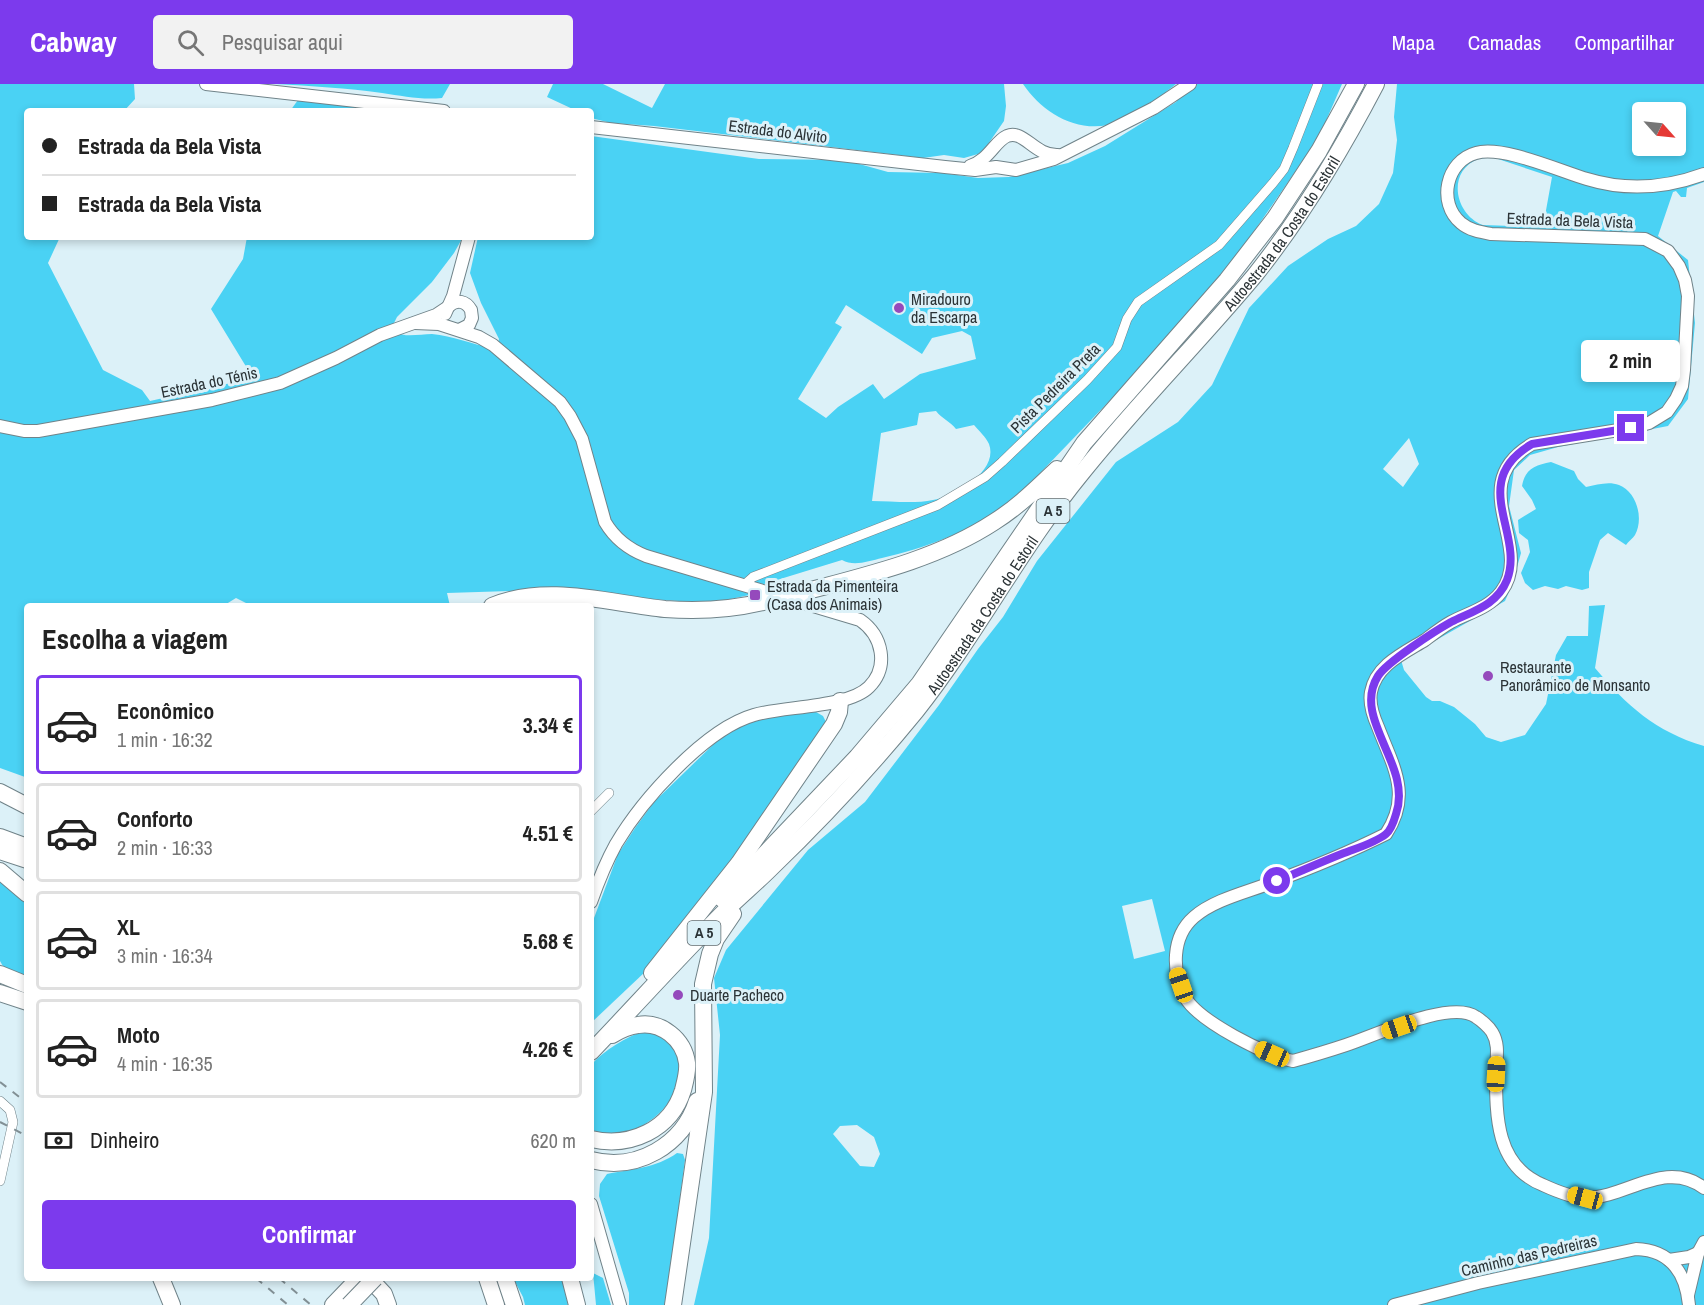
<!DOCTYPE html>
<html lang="pt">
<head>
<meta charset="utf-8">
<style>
  :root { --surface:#fff; --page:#f2f2f2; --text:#222; --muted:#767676; --line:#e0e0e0; --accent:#7c3aed }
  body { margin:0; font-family:"Archivo Narrow",sans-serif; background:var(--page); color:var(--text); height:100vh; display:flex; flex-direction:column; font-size:22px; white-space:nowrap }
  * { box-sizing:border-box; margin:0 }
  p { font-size:20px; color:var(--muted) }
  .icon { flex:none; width:33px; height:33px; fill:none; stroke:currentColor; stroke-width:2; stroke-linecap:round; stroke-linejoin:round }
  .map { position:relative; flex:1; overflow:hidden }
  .panel { position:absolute; left:24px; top:519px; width:570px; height:678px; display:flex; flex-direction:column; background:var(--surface); border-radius:6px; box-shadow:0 3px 9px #0003 }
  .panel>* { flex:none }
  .hud { position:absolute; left:24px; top:24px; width:570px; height:132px; border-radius:6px; box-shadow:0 3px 9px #0003; display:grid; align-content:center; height:132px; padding:0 18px; background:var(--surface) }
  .needle { width:39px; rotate:117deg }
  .tools { position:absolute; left:1632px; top:18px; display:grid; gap:12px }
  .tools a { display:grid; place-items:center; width:54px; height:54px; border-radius:6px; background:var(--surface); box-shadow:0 3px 9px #0003; font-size:30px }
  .end { position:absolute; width:27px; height:27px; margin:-14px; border:8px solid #7c3aed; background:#fff; box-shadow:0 0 0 3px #fff }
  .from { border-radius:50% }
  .bubble { position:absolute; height:42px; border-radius:6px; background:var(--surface); box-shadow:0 3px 9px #0003; font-size:20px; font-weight:700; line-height:42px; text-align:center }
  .car { position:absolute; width:18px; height:36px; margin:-18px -9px; border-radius:8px; box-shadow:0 0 4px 2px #0007; background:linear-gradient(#f5c518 24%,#345 0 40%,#f5c518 0 76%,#345 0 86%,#f5c518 0) }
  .hud b { display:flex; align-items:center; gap:21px; height:57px; font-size:22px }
  .hud b+b { border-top:2px solid var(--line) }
  .hud i { width:15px; height:15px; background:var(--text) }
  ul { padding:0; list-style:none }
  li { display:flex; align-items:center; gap:18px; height:99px; margin:0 12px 9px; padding:0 6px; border:3px solid var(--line); border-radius:6px }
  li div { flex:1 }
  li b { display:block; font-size:22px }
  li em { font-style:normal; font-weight:700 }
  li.current { border-color:var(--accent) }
  li>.icon { width:54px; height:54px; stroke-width:1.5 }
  h2 { padding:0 18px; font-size:27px; line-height:72px }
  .pay { display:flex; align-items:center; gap:15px; height:66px; padding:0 18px; font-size:22px }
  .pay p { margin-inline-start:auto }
  .primary-button { display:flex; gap:12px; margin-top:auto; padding:12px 18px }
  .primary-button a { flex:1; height:69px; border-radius:6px; background:var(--accent); color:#fff; font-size:24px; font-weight:700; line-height:69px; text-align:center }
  header { display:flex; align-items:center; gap:36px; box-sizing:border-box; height:84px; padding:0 30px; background:var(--accent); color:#fff }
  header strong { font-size:28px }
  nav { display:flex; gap:33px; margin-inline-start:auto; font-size:21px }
  .search { width:420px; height:54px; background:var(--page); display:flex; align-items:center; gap:15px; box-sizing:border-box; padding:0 21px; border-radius:6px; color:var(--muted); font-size:22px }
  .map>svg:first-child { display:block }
  .forest { fill:#4ad2f4; fill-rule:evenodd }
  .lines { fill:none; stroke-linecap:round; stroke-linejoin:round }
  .street-casing { stroke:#708389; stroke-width:10 }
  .secondary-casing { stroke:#708389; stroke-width:14 }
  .highway-casing { stroke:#708389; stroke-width:18 }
  .street { stroke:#fff; stroke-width:9 }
  .secondary { stroke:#fff; stroke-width:12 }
  .highway { stroke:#fff; stroke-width:16 }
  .rail { stroke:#829095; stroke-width:2; stroke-dasharray:8 8; stroke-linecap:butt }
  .highway-bridge-casing { stroke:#708389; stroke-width:18; stroke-linecap:butt }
  .highway-bridge { stroke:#fff; stroke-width:16 }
  .route { stroke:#7c3aed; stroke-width:8 }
  .poi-dot { fill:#954abc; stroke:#dcf1f8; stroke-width:2 }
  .labels { text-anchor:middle; stroke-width:6; stroke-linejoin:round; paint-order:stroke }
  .shield { fill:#dcf1f8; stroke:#606c70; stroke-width:1.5 }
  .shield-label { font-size:15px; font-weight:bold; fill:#2b3336 }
  .street-label { font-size:16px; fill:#2b3336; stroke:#dcf1f8 }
  .poi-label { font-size:16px; fill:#2b3336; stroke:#dcf1f8; text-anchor:start }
</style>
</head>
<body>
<header>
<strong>Cabway</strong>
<div class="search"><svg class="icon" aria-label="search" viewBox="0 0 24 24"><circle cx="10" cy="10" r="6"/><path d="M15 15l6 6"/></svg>Pesquisar aqui</div>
<nav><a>Mapa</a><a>Camadas</a><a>Compartilhar</a></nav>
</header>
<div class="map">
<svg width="1704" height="1221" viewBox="0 0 1704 1221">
  <rect width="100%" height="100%" fill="#dcf1f8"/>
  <g class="forest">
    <path d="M0,0H134L135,15L124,27H27V153H60L48,179L103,286L142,306L150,317L253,294L211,225L243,175L247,153H463L454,169L432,198L397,233L393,241L395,248C405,254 420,250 432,250C453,252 471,260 492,264L497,262L499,255L481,219L470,189L478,153H591V52L759,75L845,76L888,88L943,89L978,94L1009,93L1068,79L1105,62L1176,18L1181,11L1196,0H1342L1322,46L1306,72L1235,175L1117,309L1020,410C980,444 933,462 882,474C869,477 854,483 842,476L764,500L754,510L712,519L514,507L447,509L450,522H252L236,514L223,522H27V696L25,693L0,684ZM846,221L922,270L932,254L962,247L971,252L976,275L920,290L884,315L873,300L838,323L826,334L798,315L842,243L835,239ZM936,327C942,335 950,337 956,345L974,341C979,347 986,353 989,360C999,387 955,412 933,416C914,420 891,417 872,417L881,349L917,341L919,329Z"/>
    <path d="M275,0H450L442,14C421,16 403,12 382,9C347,4 311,2 275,0Z"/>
    <path d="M553,0H603L652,24L665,0H1004L1006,22L1004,37L984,66L978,70L964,74L944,71L923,74L654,42L611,39L591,34V27H577L547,13Z"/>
    <path d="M1023,0H1176C1157,15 1132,36 1108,41C1074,48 1041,27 1023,0Z"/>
    <path d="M1397,0H1704V98L1687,104L1686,113H1681L1676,107L1673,108L1658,152L1688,176L1695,239L1688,315L1668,342L1558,363L1530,371L1514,386L1509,422L1521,469L1512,501L1505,517L1401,576L1404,586L1426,613L1432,617H1440L1454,623L1475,640L1486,653L1501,658L1525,651L1546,620L1556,571L1567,552H1588L1589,522L1605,521L1595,584C1626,621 1656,648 1704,662V1221H694L709,1154L720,951L714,894L726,866L808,766L865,718L939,621L978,565L1003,533L1037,477L1116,378L1178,338L1212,301L1249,224L1288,182L1328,155L1356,142L1379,120L1393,89L1397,56L1394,33ZM1642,28H1676V62H1642ZM1492,73L1552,93L1543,143L1483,141C1455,131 1446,88 1478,75C1482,74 1488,74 1492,73ZM1409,354L1419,380L1403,403L1383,385ZM1152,815L1165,867L1134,875L1122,822ZM857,1041L874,1053L880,1070L874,1083L860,1082L833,1050L840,1042Z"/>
    <path d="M298,16L390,27H290Z"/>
    <path d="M1551,378L1574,387L1578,395L1586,403C1597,401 1608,397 1619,401C1637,408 1644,435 1635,451C1633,454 1628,458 1626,461L1608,449L1600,456L1589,488V504L1582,506L1566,502L1558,505L1545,502L1533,506L1525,499L1521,489L1530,468L1528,456L1519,449L1518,436L1536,425L1532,416L1522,402C1525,385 1535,381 1551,378Z"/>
    <path d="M816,628L823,632L828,642L773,726L646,887L591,939V842L618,770L635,744L654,718L723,651L752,636L780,630Z"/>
    <path d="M0,793L27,819V897L4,884L0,877Z"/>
    <path d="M645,946L665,952L679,968C679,984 679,1004 669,1018C653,1041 617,1060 591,1045V981C605,965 626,954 645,946Z"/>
    <path d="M677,1069L683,1070L685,1076L666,1221H629V1209L599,1112L600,1100L607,1090C632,1085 656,1084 677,1069Z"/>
    <path d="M593,1189L603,1194L611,1221H596Z"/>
    <path d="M513,1194H562L568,1221H525L523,1213Z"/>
  </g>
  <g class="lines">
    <g class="street-casing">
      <g id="street">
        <path d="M744,501L753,493L938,421L985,393L1002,378L1087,296L1117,263L1127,235L1138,218L1219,161L1273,99L1284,85L1293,64L1318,0"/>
        <path d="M591,727L609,709"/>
        <path d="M0,1017L10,1026L13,1038L0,1097"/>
      </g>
    </g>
    <g class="secondary-casing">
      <g id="secondary">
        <path d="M206,0L444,27"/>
        <path d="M591,43L945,83L975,86L996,83L1016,86L1054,75L1154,24L1190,0"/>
        <path d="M970,82C990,75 994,58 1007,52C1024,45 1034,72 1058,71"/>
        <path d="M1704,90C1666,104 1626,107 1587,95C1560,87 1502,61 1476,69C1446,77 1437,119 1461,139C1469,146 1480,148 1491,150L1645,155L1668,167L1679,182L1685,196L1688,212L1684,286L1682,302L1676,315L1667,328L1649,339L1631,344L1532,360C1462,401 1536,462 1501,508C1489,524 1468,529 1451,538C1442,543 1433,550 1425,556C1404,569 1376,581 1371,608C1369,619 1374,634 1378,643C1393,682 1412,711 1386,750C1350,768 1311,784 1273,798C1248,808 1215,815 1194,833C1171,853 1172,888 1185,913C1198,937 1267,972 1293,977C1311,972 1328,967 1346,961C1374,952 1451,915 1476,933C1481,936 1489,943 1492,948C1500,961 1496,975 1496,988C1496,1033 1496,1082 1543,1101C1556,1107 1573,1114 1587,1114C1627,1113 1666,1075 1704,1104"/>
        <path d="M449,222C457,215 466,217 471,226L472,234L469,241L459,246"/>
        <path d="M445,230L453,212L469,153"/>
        <path d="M415,239L439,240L479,253L493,261L560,318L570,332L582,355L605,438C615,455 628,465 646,472L860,536C883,552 889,583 869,603C848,624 784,622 754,631C705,645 642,716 616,760C606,778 598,798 591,818"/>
        <path d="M0,342L24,347H38L212,316L280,299L336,274L380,251L436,231L448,223"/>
        <path d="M591,1120L620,1221"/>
        <path d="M1669,1176L1689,1173L1698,1169"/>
        <path d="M1688,1211L1698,1169L1704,1158"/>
        <path d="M1394,1221L1478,1199L1636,1165C1670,1166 1686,1189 1689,1221"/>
      </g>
    </g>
    <g class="highway-casing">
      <g id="highway">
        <path d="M796,510C863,492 936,476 994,438C1018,423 1037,404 1057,385"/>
        <path d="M492,522C547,499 608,519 665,525C702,528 739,525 775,515"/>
        <path d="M0,708L27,722"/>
        <path d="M0,753L27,763"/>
        <path d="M0,767L27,776"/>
        <path d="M0,787L27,810"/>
        <path d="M722,815L857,673L919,600L1084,359L1227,196L1275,134L1319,67L1356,0"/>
        <path d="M652,889L739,779L834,640L839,628L840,617"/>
        <path d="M0,890L27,901"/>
        <path d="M0,909L27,918"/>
        <path id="s1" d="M591,968C636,921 679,873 725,827C740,812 756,799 771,784C822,735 871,682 916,627C977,550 1022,461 1085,385C1139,318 1200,257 1255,191C1302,132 1341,67 1376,0"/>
        <path d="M591,1055C630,1064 671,1046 683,1006C685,998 688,988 687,979C684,955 661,937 638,941C628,942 620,946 612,951"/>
        <path d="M591,1076C637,1088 683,1061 697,1017"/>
        <path d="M161,1194L172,1221"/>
        <path d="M369,1194L384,1210L388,1221"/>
        <path d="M487,1194L496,1221"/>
        <path d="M505,1194L514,1221"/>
        <path d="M570,1194L577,1221"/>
        <path d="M333,1221L359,1194"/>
        <path d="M673,1221L704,1008L703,900L710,870L716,855L733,830"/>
      </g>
    </g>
    <use href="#street" class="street"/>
    <use href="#secondary" class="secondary"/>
    <use href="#highway" class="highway"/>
    <g class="rail">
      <path d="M0,998L27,1019"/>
      <path d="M0,1038L27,1052"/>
      <path d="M256,1194L288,1221"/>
      <path d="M279,1194L311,1221"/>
    </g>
    <g class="highway-bridge-casing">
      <g id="highway-bridge">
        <path d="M775,515L796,510"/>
        <path d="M349,1221L375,1194"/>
      </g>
    </g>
    <use href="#highway-bridge" class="highway-bridge"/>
  </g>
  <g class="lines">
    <path class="route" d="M1277,797C1299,788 1321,778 1344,769C1357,764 1375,759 1386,750C1391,746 1394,737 1396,730C1413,681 1351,635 1378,592C1387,578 1435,547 1451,538C1473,527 1497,521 1507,496C1525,449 1467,398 1532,360L1631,344"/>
  </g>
  <g class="poi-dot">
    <circle cx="899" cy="224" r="6"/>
    <rect x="749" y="505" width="12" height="12" rx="3"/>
    <circle cx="1488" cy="592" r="6"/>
    <circle cx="678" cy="911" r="6"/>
  </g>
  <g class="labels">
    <g class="shield">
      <rect x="1036.5" y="415" width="33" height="24" rx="4.5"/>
      <rect x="687.5" y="837" width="33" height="24" rx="4.5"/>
    </g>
    <g class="shield-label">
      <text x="1053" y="432">A 5</text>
      <text x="704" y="854">A 5</text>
    </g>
    <g class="street-label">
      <text transform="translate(778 47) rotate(7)" y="6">Estrada do Alvito</text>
      <text transform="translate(1570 136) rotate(2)" y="6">Estrada da Bela Vista</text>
      <text dy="6" stroke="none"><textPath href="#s1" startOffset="1074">Autoestrada da Costa do Estoril</textPath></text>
      <text transform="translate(209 298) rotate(-12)" y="6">Estrada do Ténis</text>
      <text transform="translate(1055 304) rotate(-45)" y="6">Pista Pedreira Preta</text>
      <text dy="6" stroke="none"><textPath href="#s1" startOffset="588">Autoestrada da Costa do Estoril</textPath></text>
      <text transform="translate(1529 1171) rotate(-13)" y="6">Caminho das Pedreiras</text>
    </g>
    <g class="poi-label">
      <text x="911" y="221">Miradouro<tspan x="911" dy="18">da Escarpa</tspan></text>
      <text x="767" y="508">Estrada da Pimenteira<tspan x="767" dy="18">(Casa dos Animais)</tspan></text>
      <text x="1500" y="589">Restaurante<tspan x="1500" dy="18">Panorâmico de Monsanto</tspan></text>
      <text x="690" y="917">Duarte Pacheco</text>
    </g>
  </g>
</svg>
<div class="tools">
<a><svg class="needle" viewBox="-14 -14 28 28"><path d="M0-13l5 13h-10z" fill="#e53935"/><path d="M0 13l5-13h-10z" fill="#767676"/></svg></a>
</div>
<i class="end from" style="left:1277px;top:797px"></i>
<i class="end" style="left:1631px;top:344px"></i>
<div class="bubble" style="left:1581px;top:256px;width:99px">2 min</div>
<i class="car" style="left:1181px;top:901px;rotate:341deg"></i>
<i class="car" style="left:1399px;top:943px;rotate:251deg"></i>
<i class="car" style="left:1272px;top:970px;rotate:294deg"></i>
<i class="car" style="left:1496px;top:990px;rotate:3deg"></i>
<i class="car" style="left:1585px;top:1114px;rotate:285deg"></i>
<div class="hud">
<b><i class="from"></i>Estrada da Bela Vista</b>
<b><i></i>Estrada da Bela Vista</b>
</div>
<section class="panel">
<h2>Escolha a viagem</h2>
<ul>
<li class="current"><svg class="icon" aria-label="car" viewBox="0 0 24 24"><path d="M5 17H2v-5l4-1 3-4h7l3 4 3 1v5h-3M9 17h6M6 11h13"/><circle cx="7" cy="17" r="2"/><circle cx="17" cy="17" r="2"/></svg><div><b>Econômico</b><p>1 min · 16:32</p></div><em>3.34 €</em></li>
<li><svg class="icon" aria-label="car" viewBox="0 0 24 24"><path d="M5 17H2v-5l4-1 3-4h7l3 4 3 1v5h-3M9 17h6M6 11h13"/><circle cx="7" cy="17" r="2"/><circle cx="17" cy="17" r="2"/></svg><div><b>Conforto</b><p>2 min · 16:33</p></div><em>4.51 €</em></li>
<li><svg class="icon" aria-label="car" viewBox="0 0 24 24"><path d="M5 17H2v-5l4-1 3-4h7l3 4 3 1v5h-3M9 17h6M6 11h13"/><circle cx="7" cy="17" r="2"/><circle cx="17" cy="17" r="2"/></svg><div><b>XL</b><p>3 min · 16:34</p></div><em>5.68 €</em></li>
<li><svg class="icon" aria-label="car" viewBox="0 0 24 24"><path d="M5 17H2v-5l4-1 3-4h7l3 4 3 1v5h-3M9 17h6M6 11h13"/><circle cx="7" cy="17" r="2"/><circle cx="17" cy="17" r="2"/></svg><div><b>Moto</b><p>4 min · 16:35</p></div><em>4.26 €</em></li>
</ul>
<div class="pay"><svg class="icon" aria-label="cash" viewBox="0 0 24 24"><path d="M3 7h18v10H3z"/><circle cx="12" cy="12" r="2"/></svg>Dinheiro<p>620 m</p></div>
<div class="primary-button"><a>Confirmar</a></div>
</section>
</div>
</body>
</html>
